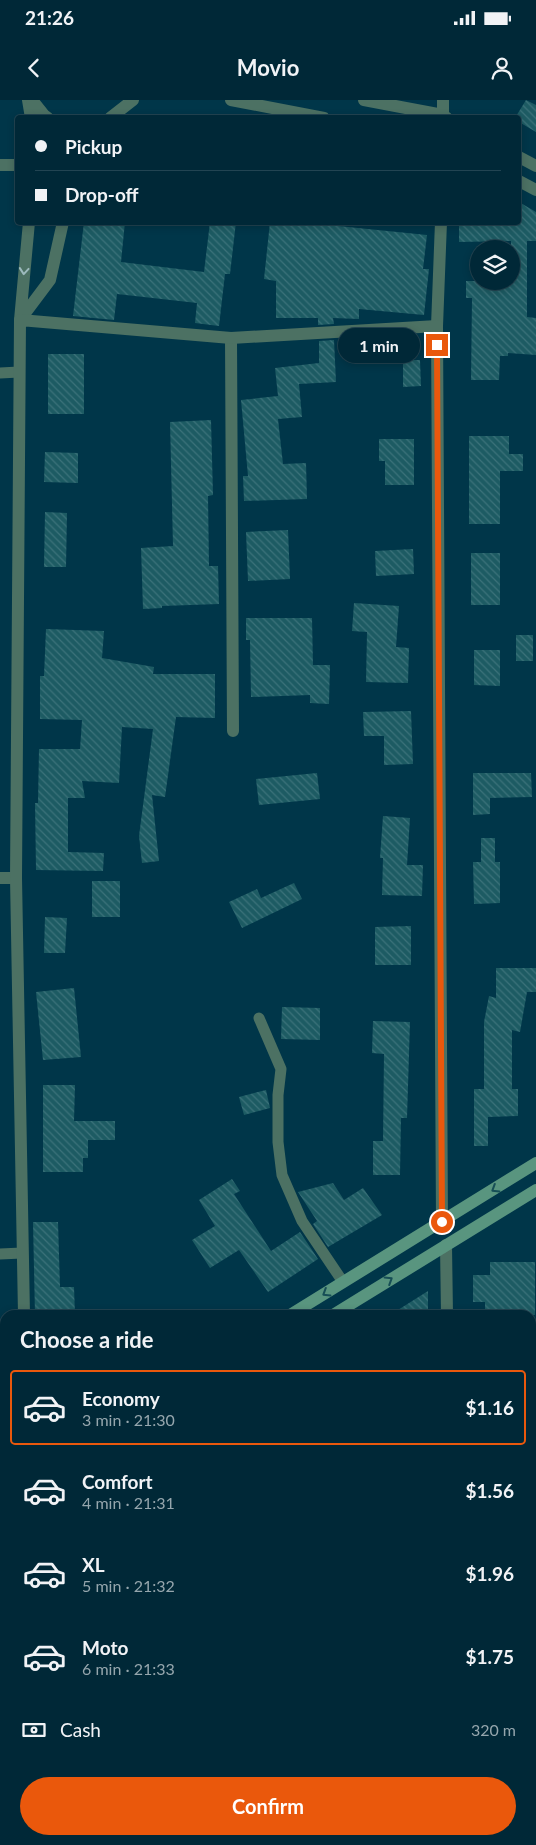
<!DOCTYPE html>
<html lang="en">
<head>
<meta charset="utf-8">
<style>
  :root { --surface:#002837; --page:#0e3442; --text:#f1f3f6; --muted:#95a6ad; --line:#224452; --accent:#ea580c }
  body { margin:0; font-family:Lato,sans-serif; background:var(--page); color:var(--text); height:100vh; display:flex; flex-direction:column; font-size:19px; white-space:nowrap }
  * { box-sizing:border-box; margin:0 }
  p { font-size:16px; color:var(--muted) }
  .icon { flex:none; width:28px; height:28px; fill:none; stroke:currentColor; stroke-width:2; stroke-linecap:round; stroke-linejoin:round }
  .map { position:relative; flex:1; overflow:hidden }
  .sheet { position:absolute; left:0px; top:1210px; width:536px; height:535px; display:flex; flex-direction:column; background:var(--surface); border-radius:15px 15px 0 0; box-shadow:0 2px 8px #0003,0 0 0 1px var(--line) }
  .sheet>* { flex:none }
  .top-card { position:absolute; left:15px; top:15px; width:506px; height:110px; border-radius:5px; box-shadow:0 2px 8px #0003,0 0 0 1px var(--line); display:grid; align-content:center; height:110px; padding:0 20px; background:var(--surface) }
  .buttons { position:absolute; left:470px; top:140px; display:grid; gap:10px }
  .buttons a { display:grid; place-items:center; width:50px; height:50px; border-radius:50%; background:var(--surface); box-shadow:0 2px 8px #0003,0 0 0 1px var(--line); font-size:25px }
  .end { position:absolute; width:22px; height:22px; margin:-11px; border:6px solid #ea580c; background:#fff; box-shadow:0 0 0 2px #fff }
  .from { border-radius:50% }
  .bubble { position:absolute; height:35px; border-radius:18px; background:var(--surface); box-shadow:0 2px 8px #0003,0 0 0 1px var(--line); font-size:16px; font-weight:700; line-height:35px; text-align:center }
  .top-card b { display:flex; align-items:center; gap:18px; height:48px; font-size:19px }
  .top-card b+b { border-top:1px solid var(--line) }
  .top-card i { width:12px; height:12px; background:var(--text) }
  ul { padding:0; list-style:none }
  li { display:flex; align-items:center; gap:15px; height:75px; margin:0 10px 8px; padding:0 10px; border:2px solid transparent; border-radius:5px }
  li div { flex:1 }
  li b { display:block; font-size:19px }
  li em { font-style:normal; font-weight:700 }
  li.active { border-color:var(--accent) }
  li>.icon { width:45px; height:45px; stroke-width:1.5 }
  h2 { padding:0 20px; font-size:22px; line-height:60px }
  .pay { display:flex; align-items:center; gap:12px; height:55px; padding:0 20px; font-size:19px }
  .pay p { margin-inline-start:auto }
  .cta { display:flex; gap:10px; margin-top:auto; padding:10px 20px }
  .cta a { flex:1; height:58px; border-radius:30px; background:var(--accent); color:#fff; font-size:20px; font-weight:700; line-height:58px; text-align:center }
  .status { display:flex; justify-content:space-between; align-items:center; height:35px; padding:0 25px; background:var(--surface); direction:ltr }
  .status svg { height:14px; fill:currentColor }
  header { display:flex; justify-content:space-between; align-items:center; height:65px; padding:0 20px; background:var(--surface); font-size:22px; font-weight:700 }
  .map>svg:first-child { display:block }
  .building { fill:url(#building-back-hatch) }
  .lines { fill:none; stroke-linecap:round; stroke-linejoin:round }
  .service { stroke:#4c7163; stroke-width:11 }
  .minor { stroke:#4c7163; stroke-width:12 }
  .secondary { stroke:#59957f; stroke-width:12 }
  .oneway { stroke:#9dbabd }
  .oneway2 { stroke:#164e56 }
  .route { stroke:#ea580c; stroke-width:6 }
</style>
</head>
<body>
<div class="status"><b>21:26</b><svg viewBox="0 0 49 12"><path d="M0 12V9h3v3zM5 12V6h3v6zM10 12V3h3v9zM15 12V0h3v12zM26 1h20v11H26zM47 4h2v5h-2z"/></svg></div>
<header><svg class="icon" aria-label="back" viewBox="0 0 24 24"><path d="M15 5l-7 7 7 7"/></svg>Movio<svg class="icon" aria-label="person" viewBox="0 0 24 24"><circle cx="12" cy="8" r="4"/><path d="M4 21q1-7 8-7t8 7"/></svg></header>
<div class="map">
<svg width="536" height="1745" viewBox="0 0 536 1745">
  <defs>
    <pattern id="building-back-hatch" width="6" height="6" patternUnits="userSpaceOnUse" patternTransform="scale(1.25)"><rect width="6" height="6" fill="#1d5b63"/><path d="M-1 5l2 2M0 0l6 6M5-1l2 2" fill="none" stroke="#3c727a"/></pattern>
  </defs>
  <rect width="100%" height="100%" fill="#003649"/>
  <g class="building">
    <path d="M526,0L536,5V32L519,22V18H515Z"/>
    <path d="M519,102L536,112V141H527V217L536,218V255L508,253V256H500L499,280H471L472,198H466V181H511V141L459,142V123L519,122Z"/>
    <path d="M84,122H125L121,162L204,172L210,122H236L230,174H225L219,226L195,223L197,203L117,194L114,220L73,216Z"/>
    <path d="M270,122H299L427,135L423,169H429L424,215L359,209V219L333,218L334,224L318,225V218H276V181L264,179Z"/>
    <path d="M334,240L336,282L299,284L302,317L278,319L283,364L306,363L307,399L244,401L243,376H248L241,300L278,296L275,268L319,263V241Z"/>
    <rect x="48" y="254" width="36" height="60"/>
    <path d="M403,260H420L421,286L403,287Z"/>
    <path d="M211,320L213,395L208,396L209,466H218L219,504L162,506V508L143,509L141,448L173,446L170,322Z"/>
    <path d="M469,336H509V354H523V371H500V424H469Z"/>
    <path d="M379,339H414V385H385V361H379Z"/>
    <path d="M45,352L78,353V383L44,382Z"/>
    <path d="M45,412L67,413L66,467H44Z"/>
    <path d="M288,430L290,479L248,481L246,432Z"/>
    <path d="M413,449L414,474L376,476L375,451Z"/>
    <rect x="471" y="453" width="29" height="52"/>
    <path d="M354,503L399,506L396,547L409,548L408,583L366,582L367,532L352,531Z"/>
    <path d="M246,518H312L313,565H330L329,604L310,603V595L251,597L250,540H246Z"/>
    <path d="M46,529L104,531L102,558L154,567L153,574H215V618L176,617L165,697L152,695L159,761L142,763L139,736L153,629L122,627L119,683L82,681L85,698H68V752L104,753L103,771L36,770L35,703H38L39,649H80L82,620L40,619V576H44Z"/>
    <rect x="516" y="535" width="17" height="26"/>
    <path d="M474,550H500V586L474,585Z"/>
    <path d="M411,611L413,664L384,665V636H364L363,612Z"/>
    <path d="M317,673L320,699L259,705L256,679Z"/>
    <path d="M473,673H531L532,697L490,698V714L473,715Z"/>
    <path d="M383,716L410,718L407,765H423L422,796L382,795L383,758H380Z"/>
    <path d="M481,738H495V762H500V803L474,804L473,762H481Z"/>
    <rect x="92" y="781" width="28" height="36"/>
    <path d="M294,783L302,799L242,828L229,802L257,789L261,798Z"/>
    <path d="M45,817L67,818L65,853H44Z"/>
    <path d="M411,826V865H375V827Z"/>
    <path d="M496,868H536V892H527L520,932L512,930V989H518V1016L488,1017V1046H474V989H484V922L489,896L496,898Z"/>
    <path d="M74,888L81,957L43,960L36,892Z"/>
    <path d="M282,907L320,908V940L281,939Z"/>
    <path d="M373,921L410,922L407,1018H401L400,1075H373V1041H383L384,954L372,953Z"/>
    <path d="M43,985H75L74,1021H115V1040H88V1058H83V1072H43Z"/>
    <path d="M266,990L270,1008L244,1015L239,997Z"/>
    <path d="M232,1079L240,1091L234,1094L271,1151L300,1132L318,1159L268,1192L239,1150L210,1168L192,1140L215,1126L199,1100Z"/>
    <path d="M333,1083L344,1100L363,1088L382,1115L328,1147L313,1124L317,1121L298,1092Z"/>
    <path d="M33,1122H58L60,1187H74L75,1215H35Z"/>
    <path d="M490,1162H535V1215H485V1202H473V1175H490Z"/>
    <path d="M428,1191V1215H390Z"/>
  </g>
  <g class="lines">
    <g class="service">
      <path d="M0,273L19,272"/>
      <path d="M259,918L281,969L278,995V1042L282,1075L302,1121L343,1182"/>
      <path d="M0,1154L22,1153"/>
    </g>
    <g class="minor">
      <path d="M28,0L31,18"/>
      <path d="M32,0L44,15L48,18"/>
      <path d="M231,0L324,18"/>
      <path d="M364,0L443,15L447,18"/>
      <path d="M443,0V18"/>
      <path d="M110,18L133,0"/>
      <path d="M519,57L536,66"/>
      <path d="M0,65H18"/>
      <path d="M519,81L536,90"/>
      <path d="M29,122L20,220L50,180L63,122"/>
      <path d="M441,122L437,226L442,1122"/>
      <path d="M231,238L233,631"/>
      <path d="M0,778H16"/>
      <path d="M446,1145L447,1215"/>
      <path d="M24,1215L16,778L20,220L231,238L437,226"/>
      <path d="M152,1740V1745"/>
      <path d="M450,1740V1745"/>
    </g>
    <g class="secondary">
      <path d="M290,1215L536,1063"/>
      <path d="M333,1215L536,1090"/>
      <path d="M0,1393L5,1390"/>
      <path d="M0,1423L5,1420"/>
    </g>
  </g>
  <defs><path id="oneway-chevron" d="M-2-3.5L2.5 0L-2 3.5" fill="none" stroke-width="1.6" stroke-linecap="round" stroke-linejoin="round" transform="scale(1.25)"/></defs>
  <use class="oneway" href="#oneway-chevron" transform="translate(24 171) rotate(95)"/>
  <g class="oneway2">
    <use href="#oneway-chevron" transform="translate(495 1089) rotate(148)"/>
    <use href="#oneway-chevron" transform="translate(389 1180) rotate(-32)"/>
    <use href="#oneway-chevron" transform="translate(326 1193) rotate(148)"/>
  </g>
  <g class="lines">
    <path class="route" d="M437,245L442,1122"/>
  </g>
</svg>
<div class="buttons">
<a><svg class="icon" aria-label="layers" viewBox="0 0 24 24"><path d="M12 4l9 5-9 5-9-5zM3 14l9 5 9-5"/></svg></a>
</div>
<i class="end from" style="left:442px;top:1122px"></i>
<i class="end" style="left:437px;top:245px"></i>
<div class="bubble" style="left:338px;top:228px;width:82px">1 min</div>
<div class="top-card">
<b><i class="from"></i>Pickup</b>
<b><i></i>Drop-off</b>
</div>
<section class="sheet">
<h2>Choose a ride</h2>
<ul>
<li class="active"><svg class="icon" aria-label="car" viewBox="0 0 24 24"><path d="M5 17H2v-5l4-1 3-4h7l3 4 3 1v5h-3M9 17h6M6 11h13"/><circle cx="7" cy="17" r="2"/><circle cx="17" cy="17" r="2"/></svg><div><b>Economy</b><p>3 min · 21:30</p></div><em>$1.16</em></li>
<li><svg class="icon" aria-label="car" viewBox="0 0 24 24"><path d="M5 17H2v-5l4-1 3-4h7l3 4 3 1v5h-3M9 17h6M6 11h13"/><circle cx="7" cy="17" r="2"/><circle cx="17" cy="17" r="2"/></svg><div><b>Comfort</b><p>4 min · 21:31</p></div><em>$1.56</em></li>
<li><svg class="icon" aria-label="car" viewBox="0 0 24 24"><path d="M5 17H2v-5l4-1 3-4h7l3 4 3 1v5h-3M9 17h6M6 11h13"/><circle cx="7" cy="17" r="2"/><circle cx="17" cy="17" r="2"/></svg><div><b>XL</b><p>5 min · 21:32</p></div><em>$1.96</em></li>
<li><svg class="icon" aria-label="car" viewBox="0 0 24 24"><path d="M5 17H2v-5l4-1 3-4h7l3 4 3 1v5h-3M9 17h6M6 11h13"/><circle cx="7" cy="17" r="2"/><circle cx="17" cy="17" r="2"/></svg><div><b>Moto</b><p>6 min · 21:33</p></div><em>$1.75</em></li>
</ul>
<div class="pay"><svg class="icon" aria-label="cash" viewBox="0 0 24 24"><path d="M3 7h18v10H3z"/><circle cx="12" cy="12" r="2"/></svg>Cash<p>320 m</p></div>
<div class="cta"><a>Confirm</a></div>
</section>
</div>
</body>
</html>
